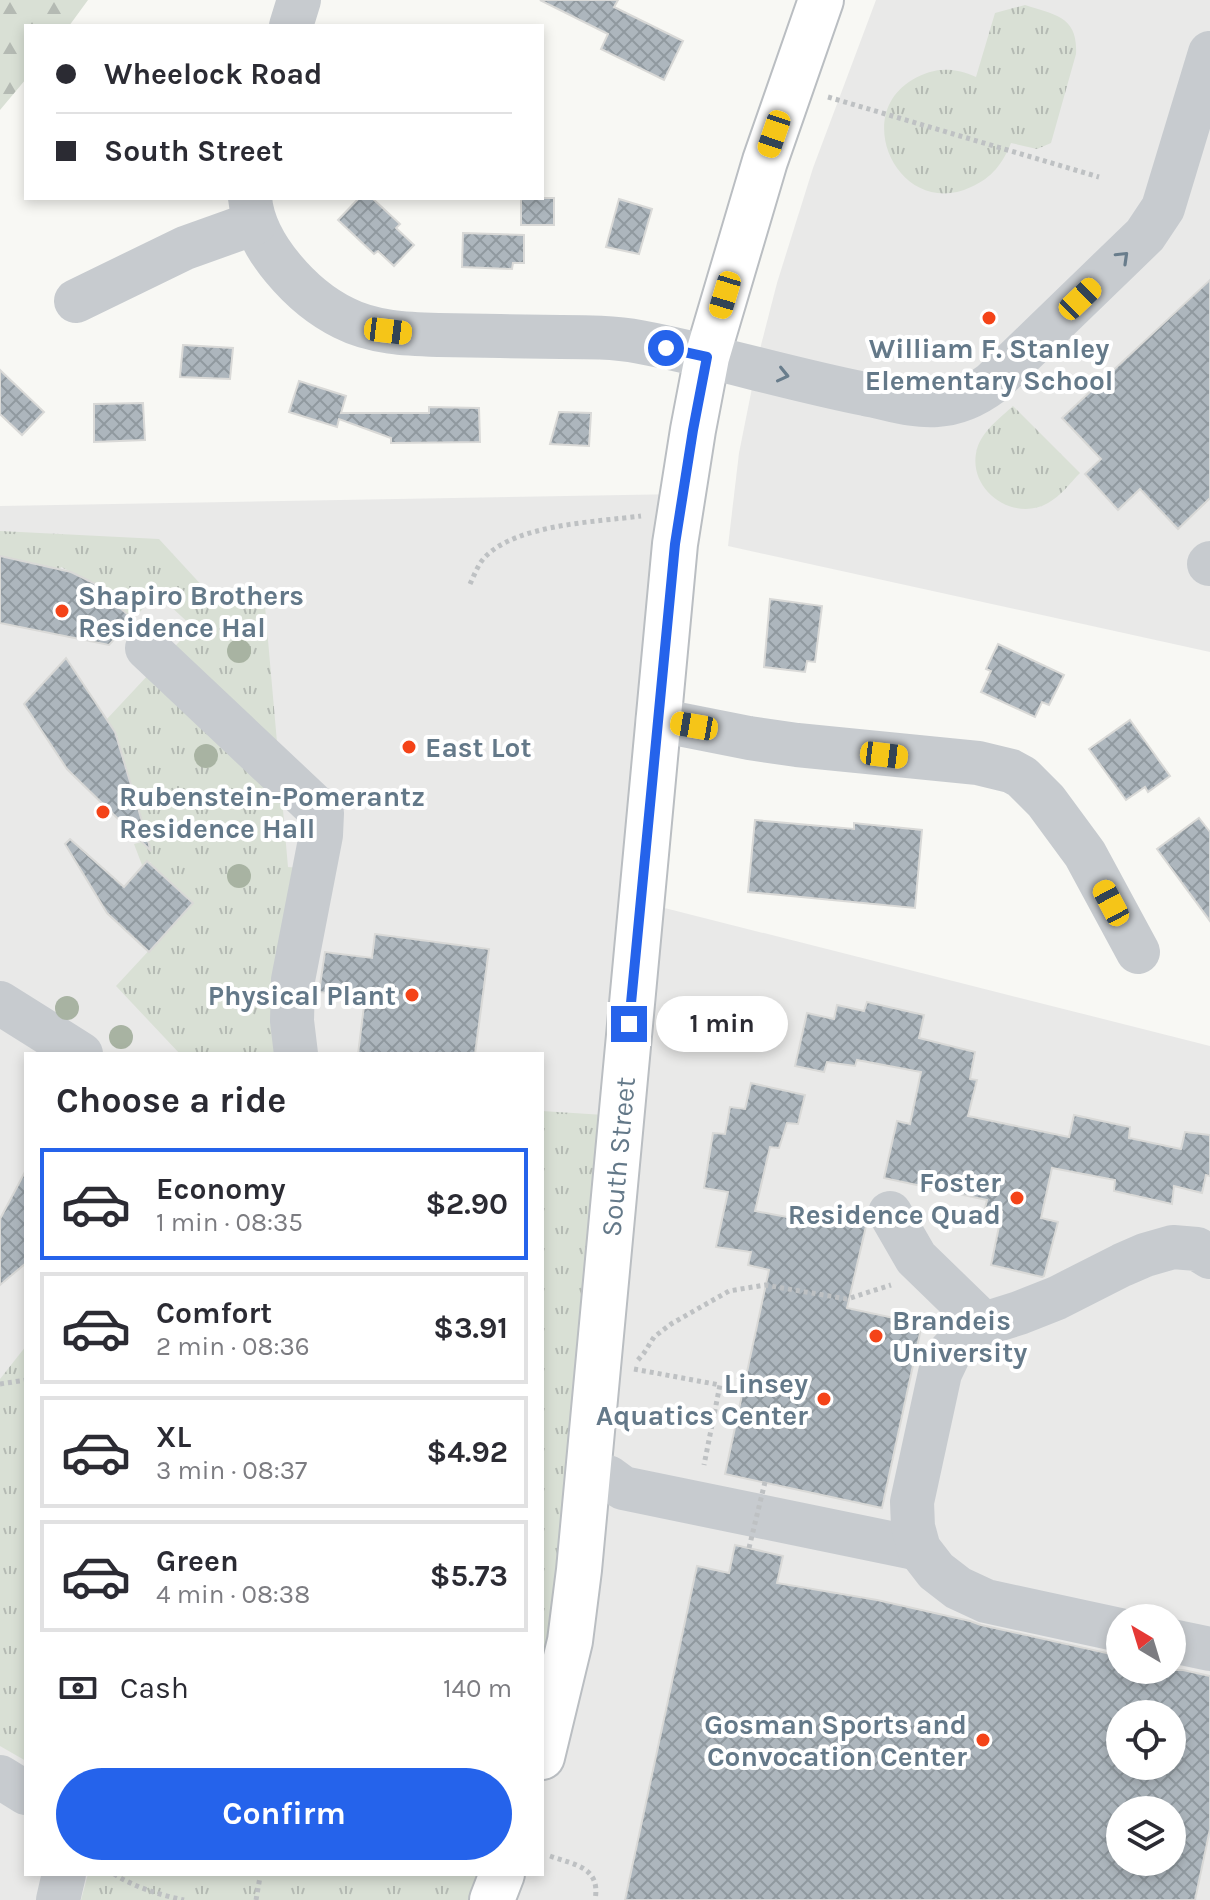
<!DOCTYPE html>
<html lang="en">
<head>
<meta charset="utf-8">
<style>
  :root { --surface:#fff; --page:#f2f2f3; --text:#2b2b33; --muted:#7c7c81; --line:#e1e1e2; --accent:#2563eb }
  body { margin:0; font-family:Karla,sans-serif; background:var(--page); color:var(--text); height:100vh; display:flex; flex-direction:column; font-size:30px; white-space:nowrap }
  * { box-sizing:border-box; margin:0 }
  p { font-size:26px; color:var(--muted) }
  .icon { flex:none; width:44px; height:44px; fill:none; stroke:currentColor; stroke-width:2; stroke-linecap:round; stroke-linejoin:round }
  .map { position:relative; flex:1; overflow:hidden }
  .sheet { position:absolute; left:24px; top:1052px; width:520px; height:824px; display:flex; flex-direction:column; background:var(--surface); border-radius:0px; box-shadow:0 4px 12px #0003 }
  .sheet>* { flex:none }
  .banner { position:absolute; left:24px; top:24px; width:520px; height:176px; border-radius:0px; box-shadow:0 4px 12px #0003; display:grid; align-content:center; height:176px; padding:0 32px; background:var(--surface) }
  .needle { width:52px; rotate:322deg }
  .fabs { position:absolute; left:1106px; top:1604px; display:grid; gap:16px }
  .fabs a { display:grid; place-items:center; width:80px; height:80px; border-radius:50%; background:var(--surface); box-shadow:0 4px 12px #0003; font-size:40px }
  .end { position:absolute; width:36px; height:36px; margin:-18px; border:10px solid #2563eb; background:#fff; box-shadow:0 0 0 4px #fff }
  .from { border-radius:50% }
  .bubble { position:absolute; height:56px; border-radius:28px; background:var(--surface); box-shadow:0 4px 12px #0003; font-size:26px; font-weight:700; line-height:56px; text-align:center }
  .car { position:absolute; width:24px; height:48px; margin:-24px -12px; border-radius:10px; box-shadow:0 0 6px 2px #0007; background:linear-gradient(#f5c518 24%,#345 0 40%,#f5c518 0 76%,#345 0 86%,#f5c518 0) }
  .banner b { display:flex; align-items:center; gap:28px; height:76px; font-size:30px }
  .banner b+b { border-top:2px solid var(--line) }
  .banner i { width:20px; height:20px; background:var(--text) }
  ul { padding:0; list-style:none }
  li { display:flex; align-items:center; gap:24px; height:112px; margin:0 16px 12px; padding:0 16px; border:4px solid var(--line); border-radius:0px }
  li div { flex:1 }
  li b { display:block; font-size:30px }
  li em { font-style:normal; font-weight:700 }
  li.current { border-color:var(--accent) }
  li>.icon { width:72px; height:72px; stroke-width:1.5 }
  h2 { padding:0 32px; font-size:36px; line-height:96px }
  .pay { display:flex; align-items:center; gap:20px; height:88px; padding:0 32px; font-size:30px }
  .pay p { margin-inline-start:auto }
  .button { display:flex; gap:16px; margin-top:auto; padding:16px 32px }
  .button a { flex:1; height:92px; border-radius:48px; background:var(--accent); color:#fff; font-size:32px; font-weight:700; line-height:92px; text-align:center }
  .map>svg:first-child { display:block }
  .built { fill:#e9e9e8; fill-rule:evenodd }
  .grass { fill:url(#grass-tufts) }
  .forest { fill:url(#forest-firs) }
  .building { fill:url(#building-cross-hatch); stroke:#d9d9d7; stroke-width:2; fill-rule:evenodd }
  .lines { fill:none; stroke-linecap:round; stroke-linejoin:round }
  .major-casing { stroke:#babec2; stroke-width:48 }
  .path { stroke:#bec1c3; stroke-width:5; stroke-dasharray:4 4; stroke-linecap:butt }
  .minor { stroke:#c7cbcf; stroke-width:44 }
  .major { stroke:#fff; stroke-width:44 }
  .path-bridge { stroke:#bec1c3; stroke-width:5; stroke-dasharray:4 4; stroke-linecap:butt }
  .tree { fill:#a8b3a2 }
  .oneway { stroke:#697d8c }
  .route { stroke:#2563eb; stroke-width:10 }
  .poi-dot { fill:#f44318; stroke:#fff; stroke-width:3 }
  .labels { text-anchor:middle; stroke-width:8; stroke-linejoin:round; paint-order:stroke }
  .poi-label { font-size:28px; font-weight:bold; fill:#647989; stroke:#fff; text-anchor:start }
  .street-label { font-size:28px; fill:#647989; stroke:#fff }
</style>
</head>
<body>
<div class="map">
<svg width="1210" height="1900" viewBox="0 0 1210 1900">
  <defs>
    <pattern id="grass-tufts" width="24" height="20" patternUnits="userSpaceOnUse" patternTransform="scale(2)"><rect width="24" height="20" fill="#d9e0d5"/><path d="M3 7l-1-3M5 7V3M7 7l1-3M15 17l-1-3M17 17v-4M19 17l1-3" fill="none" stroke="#b4bab3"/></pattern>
    <pattern id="forest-firs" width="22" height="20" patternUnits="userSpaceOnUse" patternTransform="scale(2)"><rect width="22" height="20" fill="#d9e0d5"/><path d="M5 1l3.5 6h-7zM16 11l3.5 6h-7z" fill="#b4bab3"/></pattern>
    <pattern id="building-cross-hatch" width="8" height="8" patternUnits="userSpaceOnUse" patternTransform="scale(2)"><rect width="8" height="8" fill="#adb6bd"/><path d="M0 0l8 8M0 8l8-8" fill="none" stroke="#90999f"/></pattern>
  </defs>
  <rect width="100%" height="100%" fill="#f8f8f4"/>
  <g class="built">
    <path d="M876,0H1210V652L728,546L739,453L759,353L777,283L813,168Z"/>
    <path d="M682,494L641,902L1210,1046V1900H0V506ZM26,1054H542V1874H26ZM1120,1618H1172V1670H1120ZM1120,1714H1172V1766H1120ZM1120,1810H1172V1862H1120Z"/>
  </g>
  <g class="grass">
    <path d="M1025,5C1055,15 1078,16 1076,54L1051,143L1037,149L1011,143C1003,163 992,178 971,187C901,220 850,117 912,80C934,67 953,67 976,77L995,13Z"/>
    <path d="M1013,406L1080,473C1070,483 1061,496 1048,503C1013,523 966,489 977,449C982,431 1000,418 1013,406Z"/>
    <path d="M0,531L159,539L218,603L265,606L288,867L314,869L296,1054H180L116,986L193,903L177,888L167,899L158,873L150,862L142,865L134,844L148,840L124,762L111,740L118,737L106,720L193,627L157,594L133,619L116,605L96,593L101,587L61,567L58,573L34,564L0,556Z"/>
    <path d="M542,1111L620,1116L542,1757Z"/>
    <path d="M26,1346V1761L0,1746V1379Z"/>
    <path d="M88,1874H502L492,1900H81Z"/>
  </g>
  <path class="forest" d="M0,0H88L69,26H26V79L0,110Z"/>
  <g class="building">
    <path d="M540,0H618L614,7L683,41L664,80L601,49L608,34Z"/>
    <path d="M359,198H372L400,224L396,228L414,245L394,266L378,251L374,254L338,220Z"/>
    <rect x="521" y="198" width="33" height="27"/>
    <path d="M619,199L652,209L639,254L606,247Z"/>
    <path d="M463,233L524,235V263H513L512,269L462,267Z"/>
    <path d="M1210,280V498L1178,529L1140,489L1118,510L1085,474L1101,459L1062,418Z"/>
    <path d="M183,345L233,348L230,379L180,377Z"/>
    <path d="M0,370L44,412L22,435L0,414Z"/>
    <path d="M299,381L346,396L341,413H429V407L479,408L480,442L391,443V438L339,419L337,427L289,412Z"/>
    <path d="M143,403L145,440L94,442V404Z"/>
    <path d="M559,412L591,413L589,446L550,444Z"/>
    <path d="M0,556L71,572L102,587L99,590L133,619L109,645L0,623Z"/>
    <path d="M770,599L822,606L815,662L807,661L805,672L764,667Z"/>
    <path d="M998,644L1064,675L1049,705L1042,702L1035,717L981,692L991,671L986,669Z"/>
    <path d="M66,658L115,732L151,851L67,769L24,704Z"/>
    <path d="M1130,720L1170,776L1148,792L1145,787L1126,800L1089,749Z"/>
    <path d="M1199,818L1210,832V921L1157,849Z"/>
    <path d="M755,820L854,829V823L922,830L915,908L748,892Z"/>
    <path d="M70,839L124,887L147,861L193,903L149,952L107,913L65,844Z"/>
    <path d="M375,934L489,949L475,1054H358L365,998L319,992L325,952L372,958Z"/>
    <path d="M867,1002L924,1015L919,1038L975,1052L970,1079L977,1080L968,1116L1069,1137L1074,1115L1130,1127L1129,1138L1181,1149L1185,1132L1210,1135V1176L1206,1175L1202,1193L1174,1186L1172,1204L1114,1191L1115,1180L1052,1168L1041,1218L1058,1222L1044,1276L1042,1277L991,1265L1002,1212L985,1208L987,1200L884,1178L897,1121L910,1124L921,1072L857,1060L855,1066L827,1062L824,1072L795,1066L807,1013L834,1019L837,1005L864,1011Z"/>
    <path d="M751,1083L805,1095L798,1124L787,1123L779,1148L770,1147L755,1211L808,1221L810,1209L867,1222L847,1308L922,1324L882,1508L725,1474L769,1270L748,1265L751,1252L716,1247L728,1192L704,1188L713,1133L725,1134L730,1107L745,1109Z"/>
    <path d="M26,1170V1263L0,1285V1219Z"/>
    <path d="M735,1545L783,1556L777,1583L877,1600L970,1621L981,1625L1120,1656V1670H1183L1210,1676V1829L1195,1900H625L697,1566L729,1573ZM1120,1714H1172V1766H1120ZM1120,1810H1172V1862H1120Z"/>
  </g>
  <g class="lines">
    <g class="major-casing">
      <g id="major">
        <path id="s1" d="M542,1757L570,1641L579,1570L675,544L693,430L707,357L765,161L821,0"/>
        <path d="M492,1900L502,1874"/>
      </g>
    </g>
    <g class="path">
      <path d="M828,97L1099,177"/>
      <path d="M470,584C474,576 478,564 485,557C517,524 596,522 641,516"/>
      <path d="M638,1360L644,1353L654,1337L671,1324L729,1291L765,1285L847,1299L891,1285"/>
      <path d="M634,1369L720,1385L704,1465"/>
      <path d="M0,1384L26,1380"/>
      <path d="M550,1856C575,1865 601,1867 595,1900"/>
      <path d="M114,1874C134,1887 160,1895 184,1900"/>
      <path d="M256,1900L260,1877"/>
    </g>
    <g class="minor">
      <path d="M291,26L299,0"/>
      <path d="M250,198C254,246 303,298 344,318C373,333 408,334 439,335C480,336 520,336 561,337C587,337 614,337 640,342C715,356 789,379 865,394C888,398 913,407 937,405C957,404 976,395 992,383L1145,235L1163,208L1210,53"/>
      <path d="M76,301L185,248L255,223"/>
      <path d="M1209,564L1210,563"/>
      <path d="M147,648L322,813L321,835L293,980L292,1021L296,1054"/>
      <path d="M658,720L749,738L797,745L978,763L1011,771L1022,777L1046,801L1085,854L1138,952"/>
      <path d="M0,1003L81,1054"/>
      <path d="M890,1213L916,1258L984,1324"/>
      <path d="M608,1477L623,1488L919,1549"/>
      <path d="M1120,1630L986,1601L958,1588L936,1571L919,1549L913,1527L912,1502L940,1373L950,1352L965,1336L984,1324L1019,1313L1057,1298L1122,1265L1145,1255L1173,1247L1197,1249L1210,1257"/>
      <path d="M1172,1641L1210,1649"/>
      <path d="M0,1777L26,1793"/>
      <path d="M58,1900L64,1874"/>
    </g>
    <use href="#major" class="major"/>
    <path class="path-bridge" d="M749,1548L765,1482"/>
  </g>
  <g class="tree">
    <circle cx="239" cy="651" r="12"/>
    <circle cx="206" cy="756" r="12"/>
    <circle cx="239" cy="876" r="12"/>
    <circle cx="67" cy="1008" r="12"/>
    <circle cx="121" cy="1037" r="12"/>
  </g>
  <defs><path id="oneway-chevron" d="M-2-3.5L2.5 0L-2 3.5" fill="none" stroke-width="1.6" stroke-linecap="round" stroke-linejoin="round" transform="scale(2)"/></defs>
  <g class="oneway">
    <use href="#oneway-chevron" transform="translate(1123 257) rotate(-44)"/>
    <use href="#oneway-chevron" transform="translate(783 375) rotate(13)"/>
  </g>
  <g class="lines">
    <path class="route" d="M629,1024L675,544L693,430L707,357L666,348"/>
  </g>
  <g class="poi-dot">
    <circle cx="989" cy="318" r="8"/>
    <circle cx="62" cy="611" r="8"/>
    <circle cx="409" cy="747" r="8"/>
    <circle cx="103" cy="812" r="8"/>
    <circle cx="412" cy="995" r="8"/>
    <circle cx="1017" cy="1198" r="8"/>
    <circle cx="876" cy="1336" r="8"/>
    <circle cx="824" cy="1399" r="8"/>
    <circle cx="983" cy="1740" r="8"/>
  </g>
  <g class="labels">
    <g class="poi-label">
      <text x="989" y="358" text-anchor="middle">William F. Stanley<tspan x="989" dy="32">Elementary School</tspan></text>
      <text x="78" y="605">Shapiro Brothers<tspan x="78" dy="32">Residence Hal</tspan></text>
      <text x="425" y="757">East Lot</text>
      <text x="119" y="806">Rubenstein-Pomerantz<tspan x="119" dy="32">Residence Hall</tspan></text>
      <text x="396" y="1005" text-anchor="end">Physical Plant</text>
      <text x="1001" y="1192" text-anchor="end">Foster<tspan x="1001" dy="32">Residence Quad</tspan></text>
      <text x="892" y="1330">Brandeis<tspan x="892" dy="32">University</tspan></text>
      <text x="808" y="1393" text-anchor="end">Linsey<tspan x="808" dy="32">Aquatics Center</tspan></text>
      <text x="967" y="1734" text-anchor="end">Gosman Sports and<tspan x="967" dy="32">Convocation Center</tspan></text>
    </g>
    <g class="street-label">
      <text dy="10" stroke="none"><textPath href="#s1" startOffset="606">South Street</textPath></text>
    </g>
  </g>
</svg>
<div class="fabs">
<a><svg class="needle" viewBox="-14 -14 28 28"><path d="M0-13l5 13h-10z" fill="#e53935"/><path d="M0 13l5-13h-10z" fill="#7c7c81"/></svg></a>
<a><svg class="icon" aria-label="locate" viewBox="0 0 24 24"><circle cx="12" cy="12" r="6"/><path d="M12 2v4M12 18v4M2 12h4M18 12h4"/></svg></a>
<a><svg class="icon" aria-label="layers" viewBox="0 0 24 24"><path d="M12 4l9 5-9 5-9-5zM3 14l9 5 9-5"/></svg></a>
</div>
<i class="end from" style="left:666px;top:348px"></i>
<i class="end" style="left:629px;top:1024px"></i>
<div class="bubble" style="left:656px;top:996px;width:132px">1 min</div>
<i class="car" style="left:774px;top:134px;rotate:199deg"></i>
<i class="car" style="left:725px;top:295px;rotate:197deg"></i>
<i class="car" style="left:1080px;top:299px;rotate:46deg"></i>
<i class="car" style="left:388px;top:331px;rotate:97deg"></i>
<i class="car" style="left:694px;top:726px;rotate:280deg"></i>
<i class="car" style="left:884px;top:755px;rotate:97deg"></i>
<i class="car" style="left:1111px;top:903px;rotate:332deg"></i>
<div class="banner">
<b><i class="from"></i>Wheelock Road</b>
<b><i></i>South Street</b>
</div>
<section class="sheet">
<h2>Choose a ride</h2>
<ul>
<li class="current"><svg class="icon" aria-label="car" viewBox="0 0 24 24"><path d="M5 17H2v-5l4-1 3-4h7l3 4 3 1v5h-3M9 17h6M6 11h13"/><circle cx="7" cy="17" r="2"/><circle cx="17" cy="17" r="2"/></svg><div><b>Economy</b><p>1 min · 08:35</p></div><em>$2.90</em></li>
<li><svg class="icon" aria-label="car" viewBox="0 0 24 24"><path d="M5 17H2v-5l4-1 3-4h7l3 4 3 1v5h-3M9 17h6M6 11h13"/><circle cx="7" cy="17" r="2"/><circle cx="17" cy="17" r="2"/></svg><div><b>Comfort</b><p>2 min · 08:36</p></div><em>$3.91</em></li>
<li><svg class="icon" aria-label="car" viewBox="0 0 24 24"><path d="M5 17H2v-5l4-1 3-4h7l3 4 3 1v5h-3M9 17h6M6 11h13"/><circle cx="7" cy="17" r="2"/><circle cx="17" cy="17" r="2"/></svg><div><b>XL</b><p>3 min · 08:37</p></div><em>$4.92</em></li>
<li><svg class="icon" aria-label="car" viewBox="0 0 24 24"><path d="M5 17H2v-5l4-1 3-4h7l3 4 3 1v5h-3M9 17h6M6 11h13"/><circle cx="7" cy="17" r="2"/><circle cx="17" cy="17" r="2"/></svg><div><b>Green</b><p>4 min · 08:38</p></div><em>$5.73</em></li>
</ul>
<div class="pay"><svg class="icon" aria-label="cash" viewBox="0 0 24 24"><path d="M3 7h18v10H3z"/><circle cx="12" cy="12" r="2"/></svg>Cash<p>140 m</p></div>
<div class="button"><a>Confirm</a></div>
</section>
</div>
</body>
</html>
